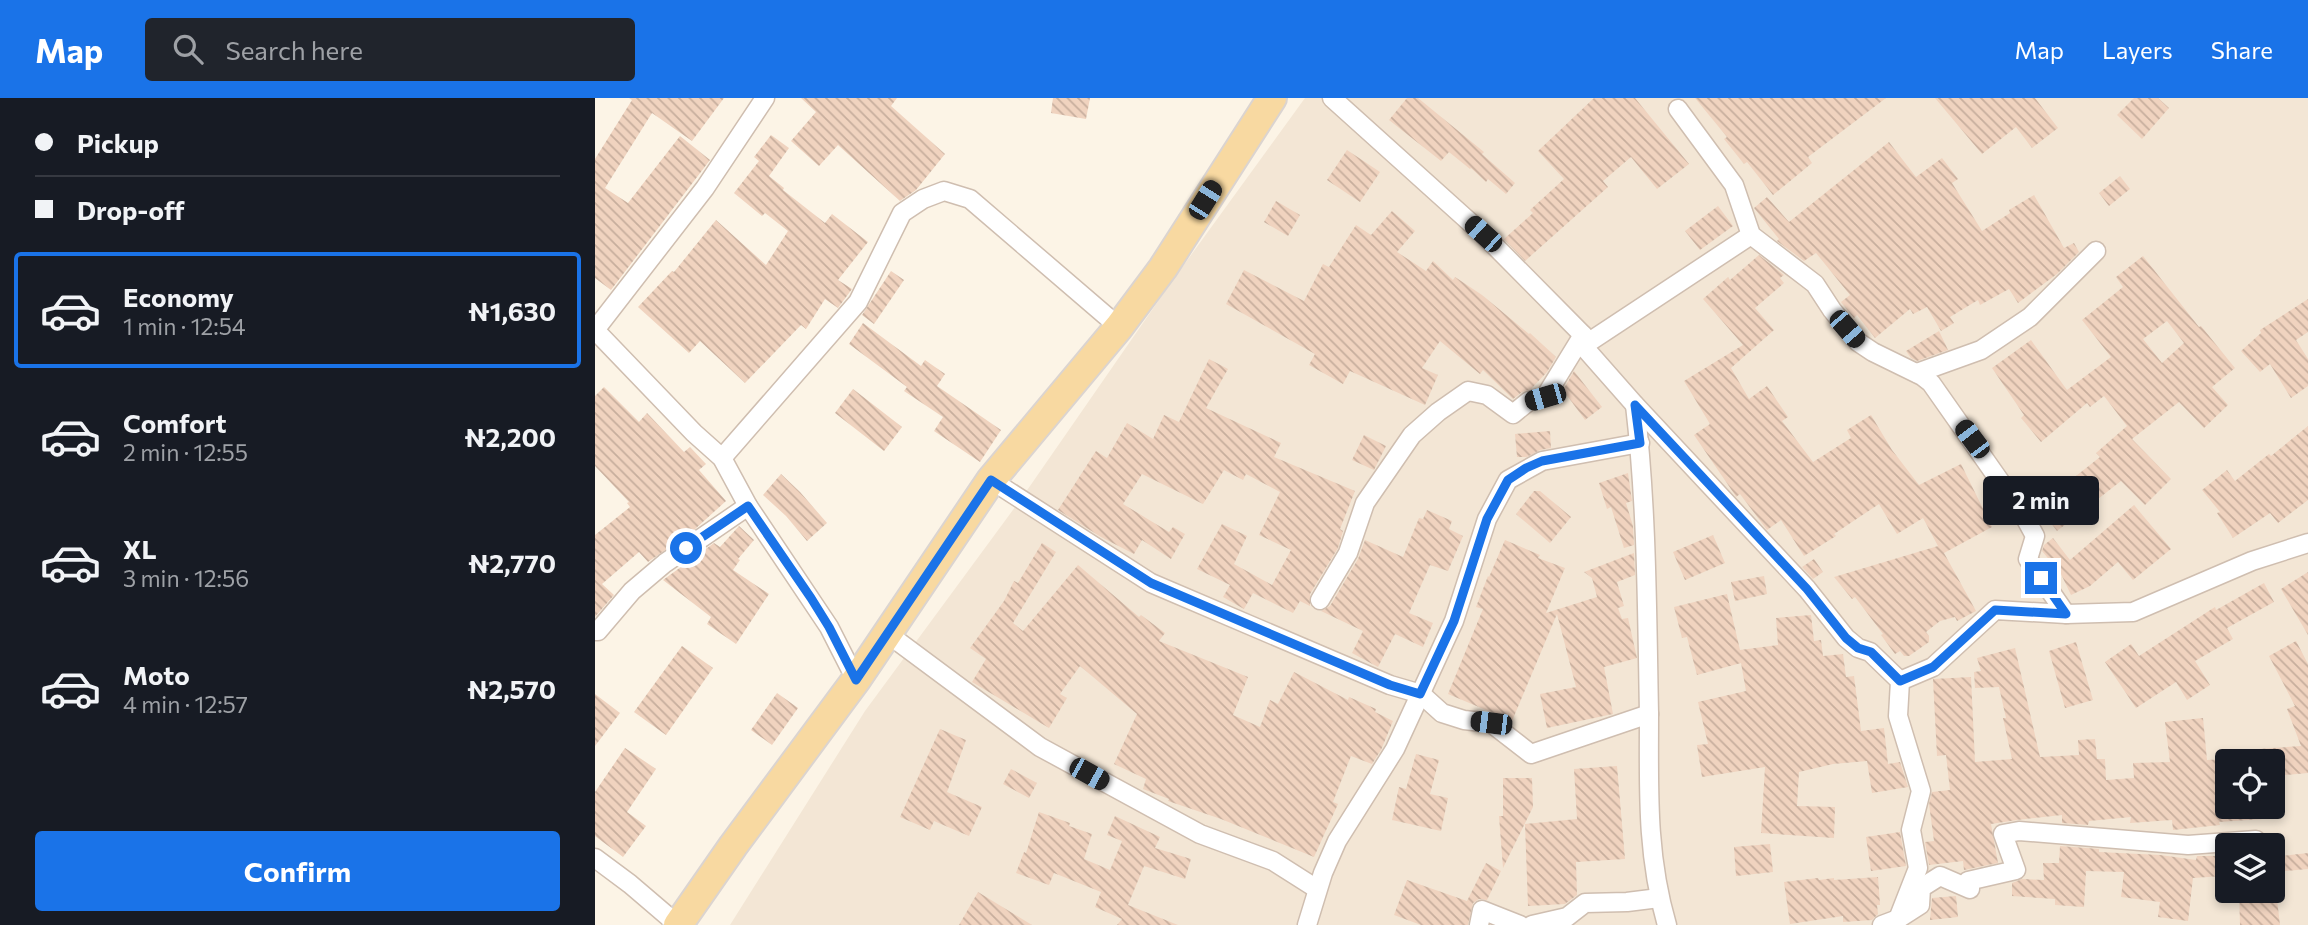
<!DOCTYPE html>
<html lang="en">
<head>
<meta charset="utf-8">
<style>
  :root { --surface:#171b24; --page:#20242c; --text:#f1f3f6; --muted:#9ea1a6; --line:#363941; --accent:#1a73e8 }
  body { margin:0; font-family:Commissioner,sans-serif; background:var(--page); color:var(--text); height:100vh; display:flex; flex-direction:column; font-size:26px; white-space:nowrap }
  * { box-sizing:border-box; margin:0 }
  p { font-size:23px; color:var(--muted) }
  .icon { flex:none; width:38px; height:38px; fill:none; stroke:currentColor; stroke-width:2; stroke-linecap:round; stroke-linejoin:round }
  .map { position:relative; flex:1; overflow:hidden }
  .details { display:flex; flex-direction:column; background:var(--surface); width:595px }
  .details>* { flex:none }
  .banner { display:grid; align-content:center; height:154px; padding:0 35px; background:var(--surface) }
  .controls { position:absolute; left:1620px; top:651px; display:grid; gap:14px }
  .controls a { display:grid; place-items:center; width:70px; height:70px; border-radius:7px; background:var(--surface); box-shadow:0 4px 10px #0003; font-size:35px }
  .end { position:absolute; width:32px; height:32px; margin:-16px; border:9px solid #1a73e8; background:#fff; box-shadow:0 0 0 4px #fff }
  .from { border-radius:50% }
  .bubble { position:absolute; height:49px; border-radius:7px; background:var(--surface); box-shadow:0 4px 10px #0003; font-size:23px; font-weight:700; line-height:49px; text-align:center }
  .car { position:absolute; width:21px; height:42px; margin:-21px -10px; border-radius:9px; box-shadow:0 0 5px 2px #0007; background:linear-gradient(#222 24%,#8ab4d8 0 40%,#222 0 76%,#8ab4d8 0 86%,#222 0) }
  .banner b { display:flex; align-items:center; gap:24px; height:66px; font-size:26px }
  .banner b+b { border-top:2px solid var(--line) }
  .banner i { width:18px; height:18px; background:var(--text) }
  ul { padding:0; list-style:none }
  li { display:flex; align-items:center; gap:21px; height:116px; margin:0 14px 10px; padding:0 21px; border:4px solid transparent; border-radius:7px }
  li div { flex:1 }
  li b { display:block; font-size:26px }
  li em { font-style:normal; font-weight:700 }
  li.current { border-color:var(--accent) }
  li>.icon { width:63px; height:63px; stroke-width:1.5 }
  .primary-button { display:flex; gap:14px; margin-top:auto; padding:14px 35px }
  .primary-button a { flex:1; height:80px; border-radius:7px; background:var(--accent); color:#fff; font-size:28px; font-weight:700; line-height:80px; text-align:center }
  header { display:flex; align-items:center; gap:42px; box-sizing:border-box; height:98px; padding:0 35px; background:var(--accent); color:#fff }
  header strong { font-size:33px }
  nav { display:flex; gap:38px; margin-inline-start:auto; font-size:24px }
  .search { width:490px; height:63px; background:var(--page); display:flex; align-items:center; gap:18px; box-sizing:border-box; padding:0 24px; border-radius:7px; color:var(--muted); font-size:26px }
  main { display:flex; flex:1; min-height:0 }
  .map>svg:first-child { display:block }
  .residential { fill:#f3e6d5; fill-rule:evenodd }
  .building { fill:url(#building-back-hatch); fill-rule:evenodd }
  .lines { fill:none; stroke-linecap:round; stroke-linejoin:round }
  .minor-casing { stroke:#cfbeb0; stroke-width:21 }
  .primary-casing { stroke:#dbd4d0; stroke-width:32 }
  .minor { stroke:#fff; stroke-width:18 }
  .primary { stroke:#f8d9a1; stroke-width:28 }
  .route { stroke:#1a73e8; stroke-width:9 }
</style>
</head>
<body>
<header>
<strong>Map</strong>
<div class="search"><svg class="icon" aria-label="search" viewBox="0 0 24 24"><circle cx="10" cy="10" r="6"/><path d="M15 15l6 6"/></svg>Search here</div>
<nav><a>Map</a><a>Layers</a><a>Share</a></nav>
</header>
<main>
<section class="details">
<div class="banner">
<b><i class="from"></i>Pickup</b>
<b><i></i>Drop-off</b>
</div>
<ul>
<li class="current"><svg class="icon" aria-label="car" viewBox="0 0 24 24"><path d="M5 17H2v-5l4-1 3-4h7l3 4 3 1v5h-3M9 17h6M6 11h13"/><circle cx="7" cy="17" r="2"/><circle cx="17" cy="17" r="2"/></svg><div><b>Economy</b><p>1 min · 12:54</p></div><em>₦1,630</em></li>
<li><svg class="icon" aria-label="car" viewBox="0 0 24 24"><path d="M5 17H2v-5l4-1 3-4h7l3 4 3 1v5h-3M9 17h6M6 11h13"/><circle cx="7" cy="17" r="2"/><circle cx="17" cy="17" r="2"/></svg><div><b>Comfort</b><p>2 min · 12:55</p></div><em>₦2,200</em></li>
<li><svg class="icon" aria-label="car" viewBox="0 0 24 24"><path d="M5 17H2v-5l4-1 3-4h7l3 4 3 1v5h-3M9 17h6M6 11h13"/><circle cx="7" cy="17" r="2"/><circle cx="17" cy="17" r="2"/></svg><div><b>XL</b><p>3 min · 12:56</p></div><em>₦2,770</em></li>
<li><svg class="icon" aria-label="car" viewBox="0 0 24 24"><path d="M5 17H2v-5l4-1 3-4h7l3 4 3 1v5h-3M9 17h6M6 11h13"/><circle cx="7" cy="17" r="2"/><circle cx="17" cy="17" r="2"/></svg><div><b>Moto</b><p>4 min · 12:57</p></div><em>₦2,570</em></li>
</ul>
<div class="primary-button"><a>Confirm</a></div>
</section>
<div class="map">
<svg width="1713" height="827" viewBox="0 0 1713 827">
  <defs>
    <pattern id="building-back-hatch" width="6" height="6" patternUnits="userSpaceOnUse" patternTransform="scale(1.75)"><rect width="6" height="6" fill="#f0d3bf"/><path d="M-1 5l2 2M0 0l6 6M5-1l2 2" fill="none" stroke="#c7ae9d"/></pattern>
  </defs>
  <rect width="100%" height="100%" fill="#fcf4e6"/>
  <path class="residential" d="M710,0H1713V827H135L270,613L426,401L575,186ZM1633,663H1678V709H1633ZM1633,747H1678V793H1633Z"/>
  <g class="building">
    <path d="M34,0H129L97,43L57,15L10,90L33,105L85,38L115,62L16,192L0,180V61L37,2Z"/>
    <path d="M206,0H302L296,8L350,56L321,92L305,103L243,47L224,68L196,43L221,14Z"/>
    <path d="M458,0H495L491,21L456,15Z"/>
    <path d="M812,0H823L889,54L887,56L920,85L911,96L893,81L891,84L876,70L875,71L854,54L846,63L794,22Z"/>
    <path d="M999,0H1040L1094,66L1062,91L1036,59L1008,83L1013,89L930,163L909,141L938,115L935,112L969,81L943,53Z"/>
    <path d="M1100,0H1291L1213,59L1217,65L1178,97L1152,64L1149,66L1129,41L1132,39Z"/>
    <path d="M1340,0H1440L1463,30L1437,50L1421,29L1387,56Z"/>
    <path d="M1539,0H1563L1574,10L1547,41L1522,17Z"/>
    <path d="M176,37L194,50L174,78L189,90L188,92L230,125L237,116L273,144L243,182L257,191L243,210L230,201L211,231L206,227L150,285L105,243L94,255L43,209L77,173L79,174L121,122L171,167L193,133L170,115L167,118L139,95L164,63L159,59Z"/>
    <path d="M1294,44L1321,79L1347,60L1363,81L1357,85L1387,133L1415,115L1414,112L1439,97L1469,150L1479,145L1484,154L1462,176L1423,205L1414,191L1385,207L1383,202L1355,219L1359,225L1346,233L1332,209L1318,216L1315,211L1280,240L1262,217L1259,220L1246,204L1255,197L1221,155L1209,163L1182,143L1184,141L1159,110L1172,99L1194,124Z"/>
    <path d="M752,52L785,74L765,104L732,82Z"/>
    <path d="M1525,78L1535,91L1514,108L1504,95Z"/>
    <path d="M681,103L705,117L693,138L669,124Z"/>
    <path d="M1123,108L1138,128L1105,152L1090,133Z"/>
    <path d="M797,113L820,133L802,154L831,173L838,163L858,182L860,179L887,197L934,236L935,235L961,259L952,274L936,291L927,294L918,301L888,272L885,276L845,243L827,270L843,277L830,307L755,273L748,286L714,267L720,256L631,206L649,172L709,203L728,166L734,169L761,127L776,137Z"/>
    <path d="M1164,157L1189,177L1185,180L1189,185L1160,210L1179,232L1136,270L1154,301L1172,288L1193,319L1187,323L1218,364L1256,340L1252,332L1276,317L1297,352L1324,387L1366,366L1397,429L1349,455L1381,513L1362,523L1360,519L1345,523L1331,534L1334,538V544L1314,558H1309L1305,553L1300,556L1286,537L1288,536L1260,499L1257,501L1239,479L1343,448L1328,420L1302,436L1284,406L1239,436L1241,438L1209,458L1186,422L1172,432L1145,396L1141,399L1140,397L1099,337L1115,326L1089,283L1148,247L1108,201L1133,179L1135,182Z"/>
    <path d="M1548,158L1604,229L1606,228L1640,270L1617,289L1633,307L1609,330L1584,304L1537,341L1576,381L1550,407L1526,383L1462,433L1443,408L1505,359L1501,355L1532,328L1509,298L1495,309L1492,305L1446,344L1426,320L1429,317L1397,270L1436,242L1472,292L1516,259L1487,222L1528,189L1521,179ZM1572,223L1589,245L1567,265L1548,241Z"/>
    <path d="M296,173L309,182L279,226L267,217Z"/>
    <path d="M1713,201V234L1701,242L1713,261V288L1696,300L1675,266L1665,274L1646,253L1666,235L1665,232Z"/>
    <path d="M268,225L326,268L330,262L350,276L342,288L406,332L385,364L339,333L348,319L309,293L312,289L254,246Z"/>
    <path d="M1344,233L1353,252L1322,263L1316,260L1311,253Z"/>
    <path d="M614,261L633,271L611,310L686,345L679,359L760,393L745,431L748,433L743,450L715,496V508L705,503L698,515L658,495L649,511L628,499L635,487L602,471L627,426L652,438L639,466L677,487L696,452L664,437L685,394L651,376L648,382L629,372L608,406L547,376L528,406L574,434L578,429L590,436L576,461L547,442L539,456L506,439L463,412L501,353L512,360L532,325L558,341L569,317L584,324Z"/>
    <path d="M979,273L1007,309L990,322L968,292Z"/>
    <path d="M9,289L44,324L52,315L89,354L95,349L111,366L104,372L131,403L99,432L53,464L44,454L7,486L19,497L0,519V437L35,409L32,405L34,404L0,368V298Z"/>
    <path d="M258,291L307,329L289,353L240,315Z"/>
    <path d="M1713,328V402L1683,425L1675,415L1638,440L1622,415L1625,414L1607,392L1632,372L1640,383L1674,356L1676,358Z"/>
    <path d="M955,333L956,350L945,352L932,359H922L920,336Z"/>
    <path d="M769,337L791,348L779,372L757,362Z"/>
    <path d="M1033,375L1037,403L1031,405L1038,428L1039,447L1029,450L1016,409L1012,411L1004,385Z"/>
    <path d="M186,376L205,394L232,425L212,443L191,418L168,397Z"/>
    <path d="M939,393H945L976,419L955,445L921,416Z"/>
    <path d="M1539,407L1576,451L1538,482L1523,464L1495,488L1476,497L1466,476L1447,453L1449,447L1458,440L1475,462Z"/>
    <path d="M832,412L857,423L854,431L868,438L853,473L835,467L814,515L838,525L828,549L800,536L783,569L757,555L768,533L726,513L735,508L763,461L770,442L808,459L824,420L828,421Z"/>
    <path d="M144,428L159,442L143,461L145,462L138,472L174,496L141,546L112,526L116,519L68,482L119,445L125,449Z"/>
    <path d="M1118,437L1130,465L1090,482L1078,454Z"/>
    <path d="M910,442L945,457L943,460L970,470L951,515L1002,499L997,480L989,474L1039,455L1040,477L1022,484L1029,508L1023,510L1027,521L1033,520L1042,560L1009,569L1018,616L952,630L945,596L981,589L962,516L917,623L853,596L888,511L881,509L893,478L894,479Z"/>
    <path d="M447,445L461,454L418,525L428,533L483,467L544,519L546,517L570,535L564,543L653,579L638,617L665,629L675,602L683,606L699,574L753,602L754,599L781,611L780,614L798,623L786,652L777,666L756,658L738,704L743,706L719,759L626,721L573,703L574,701L548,691L551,681L519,666L542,616L485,568L465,596L472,600L454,630L377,584L391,561L375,550L409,503L419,483L423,485Z"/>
    <path d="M1219,461L1228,474L1218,481L1207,469Z"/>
    <path d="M1713,474V537L1686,491Z"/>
    <path d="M1169,478L1172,496L1140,503L1136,484Z"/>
    <path d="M1669,485L1679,504L1632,530L1638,541L1600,563L1615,587L1592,602L1581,584L1541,610L1510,564L1536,546L1544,558L1620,509L1621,512Z"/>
    <path d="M1132,496L1145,552L1183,547L1181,520L1216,517L1219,543L1226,542L1228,558L1248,556L1251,579L1259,578L1266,633L1289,630L1293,666L1305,664L1313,689L1277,695L1272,663L1238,666L1204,674L1202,708L1240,709L1239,740L1166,735L1170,669L1107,679L1102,647L1113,646L1103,604L1151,593L1146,565L1102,577L1092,539L1087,540L1079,509Z"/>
    <path d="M1701,543L1713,566V675L1678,678V663H1648V652L1706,648L1692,611L1700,608L1674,558Z"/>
    <path d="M1481,544L1498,602L1470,610L1454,553Z"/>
    <path d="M87,548L118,570L71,637L39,614Z"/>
    <path d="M1420,550L1445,659L1484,657L1483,642L1500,641L1502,661H1510L1511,682L1539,680L1538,665L1575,664L1570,624L1608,620L1612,662L1633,661V709H1682V720L1624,724L1625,727L1578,732L1577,722L1535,725L1536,719L1494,723L1493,727L1467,725V717L1422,722L1396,726L1403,765L1369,772L1368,763L1334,767L1330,744L1339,743L1334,706L1337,694L1355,692L1351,657L1342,658L1338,581L1376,579L1380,664L1417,661L1408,620H1411L1404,589L1380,590L1379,574L1386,573L1382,560Z"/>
    <path d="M182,595L203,610L177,647L156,632Z"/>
    <path d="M0,596L25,615L0,648Z"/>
    <path d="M345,631L371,642L352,694L387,709L374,738L339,723L335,732L305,719Z"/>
    <path d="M30,650L61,671L32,714L51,728L28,759L0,738V694Z"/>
    <path d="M821,656L844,662L835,696L853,700L846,733L797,722L804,689L811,691Z"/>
    <path d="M1022,668L1030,761L981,764L982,797L970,806L933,808L930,726L982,721L979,671Z"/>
    <path d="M416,671L442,685L434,700L408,686Z"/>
    <path d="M908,680H937L938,709L908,770L904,718H908Z"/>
    <path d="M444,714L475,725L474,728L497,736L489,761L515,772L527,743L512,737L520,718L565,739L560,750L596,761L590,781L549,768L533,807L583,827H522L527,821L500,809L506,794L459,775L454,787L421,775L429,754L431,755Z"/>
    <path d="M1305,734L1311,768L1276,773L1271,739Z"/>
    <path d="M1175,746L1178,774L1141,778L1139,749Z"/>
    <path d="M1465,748L1504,751V754L1565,757L1601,762L1602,758H1627L1628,778L1598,780L1593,823L1563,819L1565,804L1526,799L1529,774L1491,773L1489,809L1460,807V801L1417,798V785L1427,781L1449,782L1448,765H1464Z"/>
    <path d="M1713,755V771L1678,774V759Z"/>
    <path d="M891,765L906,773L892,802L884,801L878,805L873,827H826L799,817L812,782L872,803Z"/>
    <path d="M1283,779L1285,807H1282L1283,816L1277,822L1248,824V818L1195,826L1189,784L1223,780L1224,782L1239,780V782Z"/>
    <path d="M1644,793H1681L1685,827H1645Z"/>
    <path d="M383,794L437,827H364Z"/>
    <path d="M1361,798L1363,819L1335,822L1337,800Z"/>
  </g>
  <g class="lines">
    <g class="minor-casing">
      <g id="minor">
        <path d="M737,0L888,136L988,237V248L1040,307L1212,491L1251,540L1263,550L1275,554L1305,583L1303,618L1326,693L1316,732L1323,770L1303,821"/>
        <path d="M1083,11L1139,87L1156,137L1220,186L1237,212L1263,244L1278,254L1327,278L1336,285L1428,416L1440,438L1433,461L1471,516"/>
        <path d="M0,232L99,335L127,360L153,408L234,529L261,582"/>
        <path d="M0,232L110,90L170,0"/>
        <path d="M988,248L1156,137"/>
        <path d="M1322,275L1386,252L1435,219L1501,153"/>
        <path d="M1040,307C1052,409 1052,513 1054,616C1054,689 1051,756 1072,827"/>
        <path d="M127,360L263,204L307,115L328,101L349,93L375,101L524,229"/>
        <path d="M396,382L556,485L795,587L826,596L847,615L869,622L896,625L936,656L1054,616"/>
        <path d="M725,502L753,455L770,405L817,337L843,314L873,293L892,297L918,316L934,303L950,299L988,237"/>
        <path d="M0,533H3L37,493L70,465L153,408"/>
        <path d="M293,536L445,649L605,736L678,763L722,791"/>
        <path d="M1305,583L1338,569L1400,512L1471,516L1538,514L1657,463L1713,445"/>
        <path d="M0,760L35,786L83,827"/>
        <path d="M712,827L728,775L742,743L800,651L859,523L892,421L913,382L947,363L1045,345"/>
        <path d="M884,827L887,812L925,827"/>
        <path d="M937,827L972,819L990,805L1032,804L1064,800"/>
        <path d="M1287,827L1303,821L1325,807L1326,790L1345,778L1375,791L1373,783L1421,772L1408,736L1424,733L1593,747L1661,742"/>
      </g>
    </g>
    <g class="primary-casing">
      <path id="primary" d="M83,827L138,748L261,582L396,382L524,229L568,170L677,0"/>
    </g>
    <use href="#minor" class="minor"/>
    <use href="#primary" class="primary"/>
  </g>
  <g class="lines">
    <path class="route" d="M91,450L153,408L216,500L234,529L261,582L396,382L556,485L795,587L825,596L859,523L892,421L913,382L931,370L947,363L1045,345L1040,307L1212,491L1251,540L1263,550L1276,554L1305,583L1338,569L1400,512L1471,516L1446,480"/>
  </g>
</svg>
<div class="controls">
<a><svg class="icon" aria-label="locate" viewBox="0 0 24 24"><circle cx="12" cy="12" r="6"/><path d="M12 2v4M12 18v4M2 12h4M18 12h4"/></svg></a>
<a><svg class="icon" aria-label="layers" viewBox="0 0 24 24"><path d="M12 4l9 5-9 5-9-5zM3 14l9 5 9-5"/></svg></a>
</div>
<i class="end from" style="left:91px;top:450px"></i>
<i class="end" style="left:1446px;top:480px"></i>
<div class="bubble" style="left:1388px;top:378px;width:116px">2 min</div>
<i class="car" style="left:610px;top:102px;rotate:32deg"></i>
<i class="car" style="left:888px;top:136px;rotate:312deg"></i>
<i class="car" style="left:1252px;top:231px;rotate:139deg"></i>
<i class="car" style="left:950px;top:299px;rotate:254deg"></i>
<i class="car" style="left:1377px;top:341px;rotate:323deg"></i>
<i class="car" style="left:896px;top:625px;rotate:277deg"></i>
<i class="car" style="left:494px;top:676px;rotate:119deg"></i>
</div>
</main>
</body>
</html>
